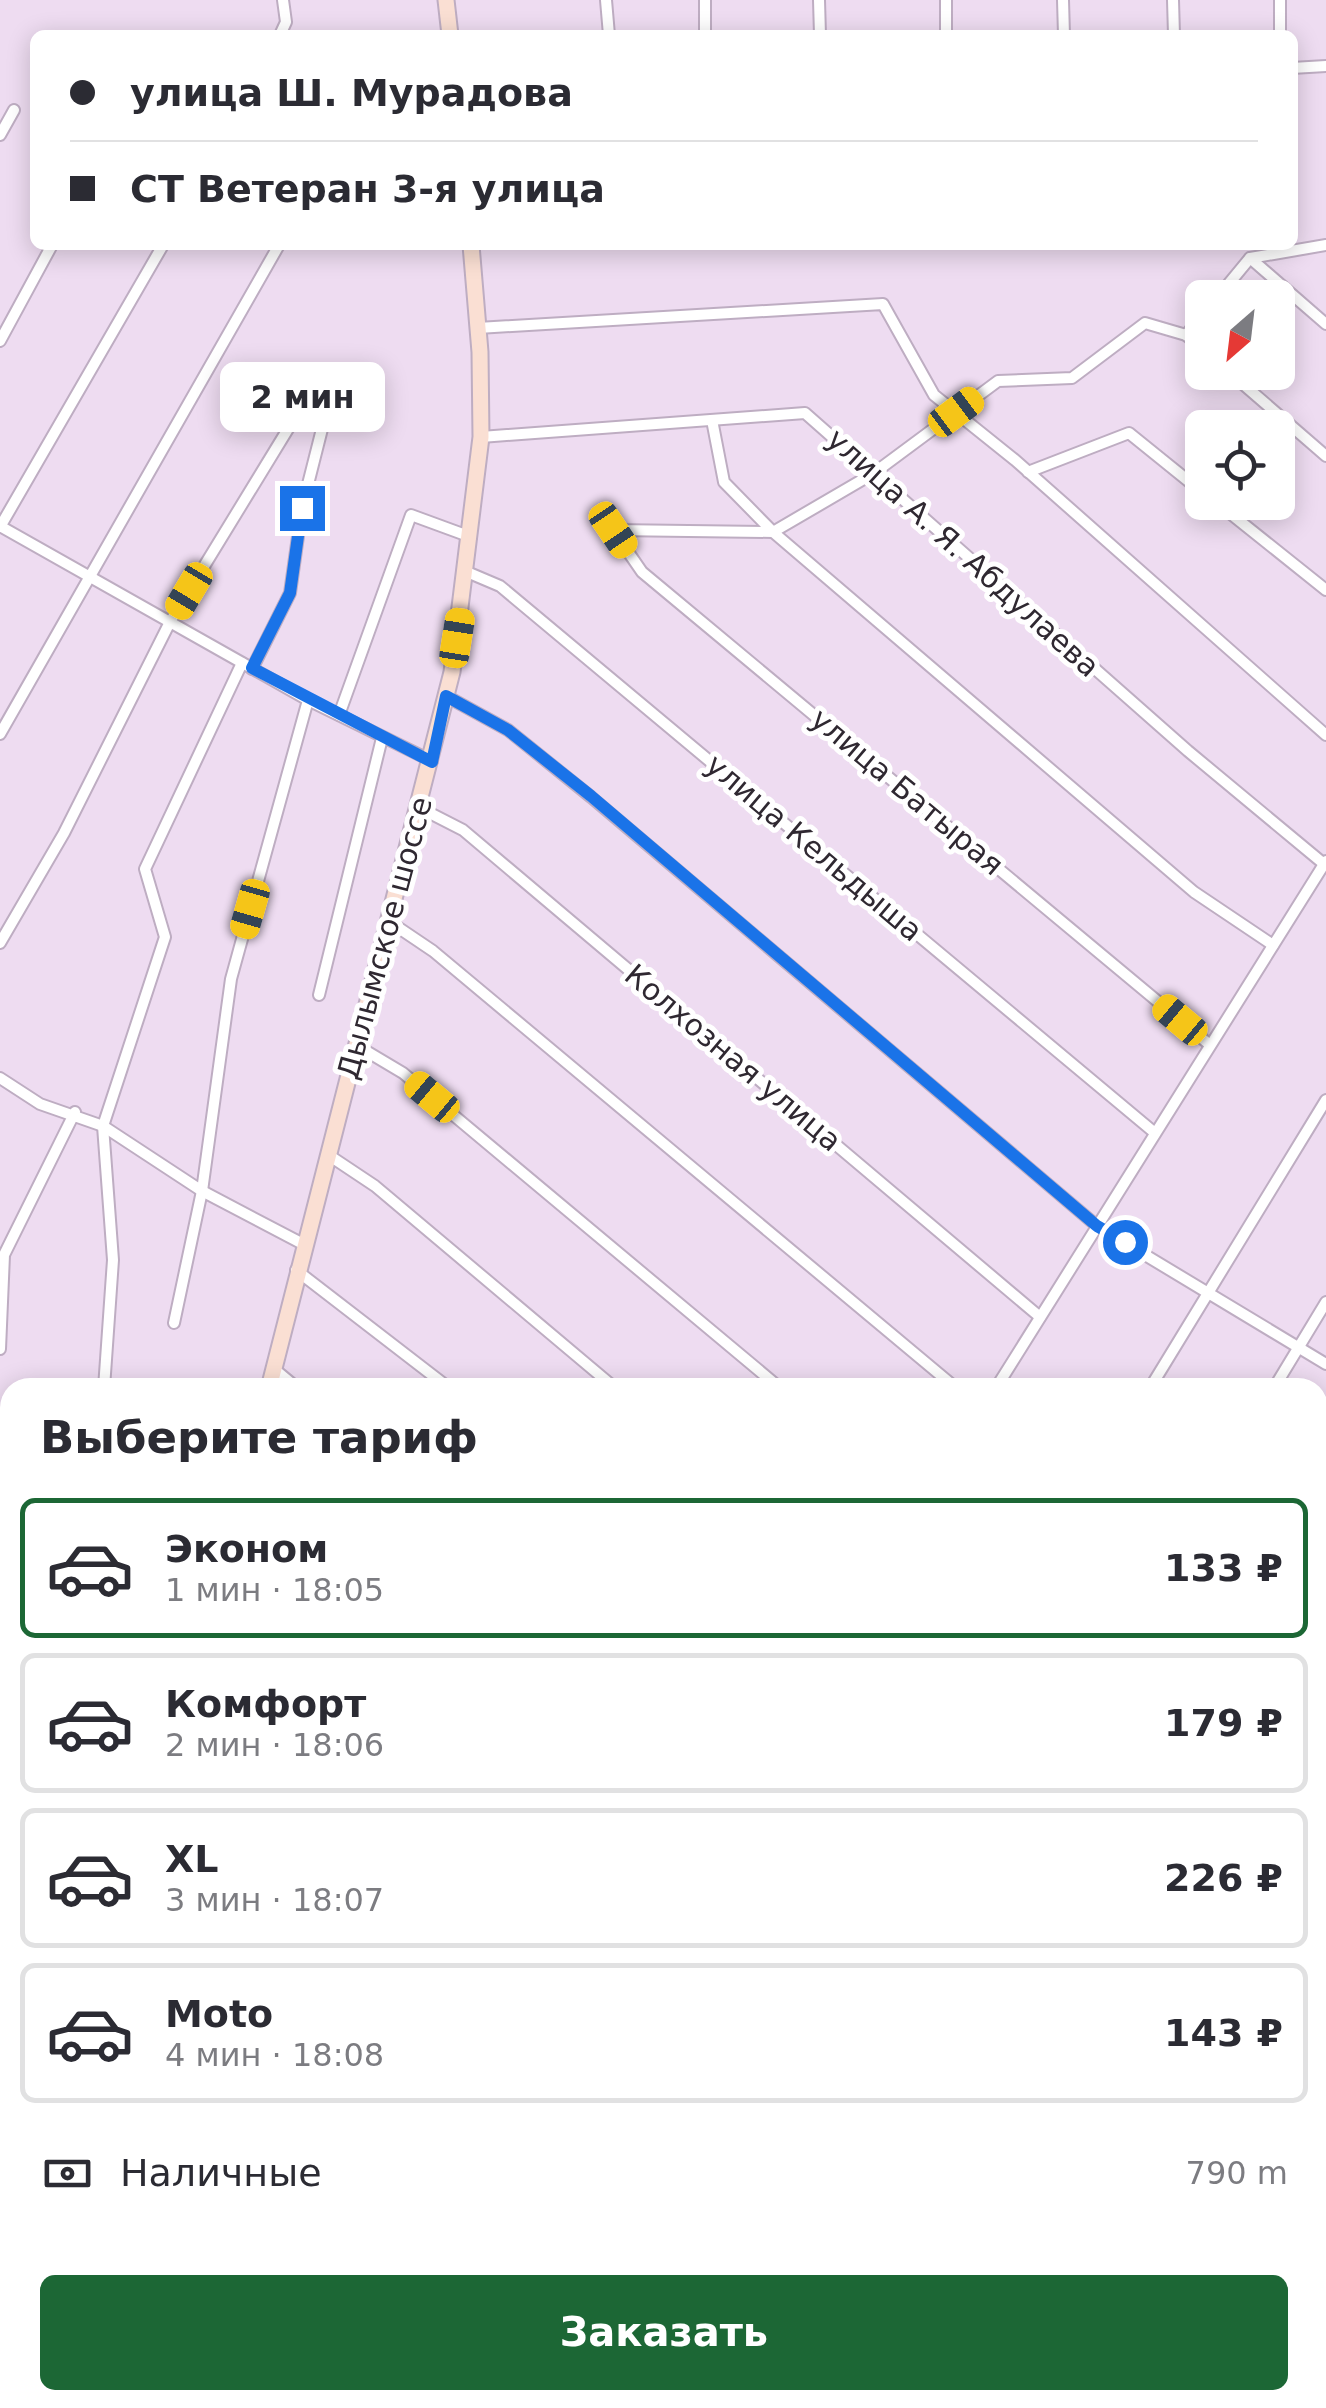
<!DOCTYPE html>
<html lang="ru">
<head>
<meta charset="utf-8">
<style>
  :root { --surface:#fff; --page:#f7f7f7; --text:#2b2b33; --muted:#7c7c81; --line:#e1e1e2; --accent:#1c6735 }
  body { margin:0; font-family:"DejaVu Sans",sans-serif; background:var(--page); color:var(--text); height:100vh; display:flex; flex-direction:column; font-size:38px; white-space:nowrap }
  * { box-sizing:border-box; margin:0 }
  p { font-size:32px; color:var(--muted) }
  .icon { flex:none; width:55px; height:55px; fill:none; stroke:currentColor; stroke-width:2; stroke-linecap:round; stroke-linejoin:round }
  .map { position:relative; flex:1; overflow:hidden }
  .sheet { position:absolute; left:0px; top:1378px; width:1328px; height:1032px; display:flex; flex-direction:column; background:var(--surface); border-radius:30px 30px 0 0; box-shadow:0 5px 25px #0003 }
  .sheet>* { flex:none }
  .banner { position:absolute; left:30px; top:30px; width:1268px; height:220px; border-radius:15px; box-shadow:0 5px 25px #0003; display:grid; align-content:center; height:220px; padding:0 40px; background:var(--surface) }
  .needle { width:65px; rotate:208deg }
  .tools { position:absolute; left:1185px; top:280px; display:grid; gap:20px }
  .tools a { display:grid; place-items:center; width:110px; height:110px; border-radius:15px; background:var(--surface); box-shadow:0 5px 25px #0003; font-size:50px }
  .end { position:absolute; width:45px; height:45px; margin:-22px; border:12px solid #1a73e8; background:#fff; box-shadow:0 0 0 5px #fff }
  .from { border-radius:50% }
  .bubble { position:absolute; height:70px; border-radius:15px; background:var(--surface); box-shadow:0 5px 25px #0003; font-size:32px; font-weight:700; line-height:70px; text-align:center }
  .car { position:absolute; width:30px; height:60px; margin:-30px -15px; border-radius:12px; box-shadow:0 0 8px 2px #0007; background:linear-gradient(#f5c518 24%,#345 0 40%,#f5c518 0 76%,#345 0 86%,#f5c518 0) }
  .banner b { display:flex; align-items:center; gap:35px; height:95px; font-size:38px }
  .banner b+b { border-top:2px solid var(--line) }
  .banner i { width:25px; height:25px; background:var(--text) }
  ul { padding:0; list-style:none }
  li { display:flex; align-items:center; gap:30px; height:140px; margin:0 20px 15px; padding:0 20px; border:5px solid var(--line); border-radius:15px }
  li div { flex:1 }
  li b { display:block; font-size:38px }
  li em { font-style:normal; font-weight:700 }
  li.selected { border-color:var(--accent) }
  li>.icon { width:90px; height:90px; stroke-width:1.5 }
  h2 { padding:0 40px; font-size:45px; line-height:120px }
  .pay { display:flex; align-items:center; gap:25px; height:110px; padding:0 40px; font-size:38px }
  .pay p { margin-inline-start:auto }
  .button { display:flex; gap:20px; margin-top:auto; padding:20px 40px }
  .button a { flex:1; height:115px; border-radius:15px; background:var(--accent); color:#fff; font-size:40px; font-weight:700; line-height:115px; text-align:center }
  .map>svg:first-child { display:block }
  .lines { fill:none; stroke-linecap:round; stroke-linejoin:round }
  .street-casing { stroke:#beadc2; stroke-width:14 }
  .secondary-casing { stroke:#beadc2; stroke-width:19 }
  .street { stroke:#fff; stroke-width:10 }
  .secondary { stroke:#fadfd3; stroke-width:15 }
  .route { stroke:#1a73e8; stroke-width:12 }
  .labels { text-anchor:middle; stroke-width:10; stroke-linejoin:round; paint-order:stroke }
  .street-label { font-size:30px; fill:#2f2831; stroke:#fff }
</style>
</head>
<body>
<div class="map">
<svg width="1326" height="2408" viewBox="0 0 1326 2408">
  <rect width="100%" height="100%" fill="#eedcf1"/>
  <g class="lines">
    <g class="street-casing">
      <g id="street">
        <path d="M606,0L609,35"/>
        <path d="M705,0V35"/>
        <path d="M819,0L820,35"/>
        <path d="M946,0V35"/>
        <path d="M1063,0L1064,35"/>
        <path d="M1173,0L1174,35"/>
        <path d="M1280,0V35"/>
        <path d="M280,35L286,22L283,0"/>
        <path d="M1292,68L1326,66"/>
        <path d="M0,135L14,110"/>
        <path d="M1250,258L1326,324"/>
        <path d="M1217,298L1250,258L1326,245"/>
        <path d="M478,328L883,304L934,395L1015,460L1326,735"/>
        <path d="M1186,335L1202,349"/>
        <path d="M0,341L52,245"/>
        <path d="M1229,372L1326,456"/>
        <path d="M712,420L724,482L773,532L1194,892L1273,945"/>
        <path d="M481,437L805,413L1188,751L1324,864"/>
        <path d="M1028,472L1129,433L1202,492"/>
        <path d="M1216,502L1326,590"/>
        <path d="M0,526L308,700L432,761"/>
        <path d="M0,527L163,245"/>
        <path d="M613,530L642,572L1210,1045"/>
        <path d="M613,530L773,532L874,473L998,381L1072,378L1145,323L1186,335L1202,315"/>
        <path d="M467,572L500,586L1155,1133"/>
        <path d="M446,696L508,730L591,797L1097,1226L1326,1364"/>
        <path d="M339,715L411,515L471,537"/>
        <path d="M0,734L279,245"/>
        <path d="M420,808L463,830L1040,1317"/>
        <path d="M390,922L433,951L956,1388"/>
        <path d="M0,943L64,833L170,622L302,406L324,421L302,508L290,593L252,669"/>
        <path d="M319,995L382,738"/>
        <path d="M356,1045L403,1073L780,1388"/>
        <path d="M0,1078L40,1104L103,1126L202,1191L303,1244"/>
        <path d="M327,1154L375,1186L615,1388"/>
        <path d="M296,1270L449,1388"/>
        <path d="M174,1323L202,1191L231,979L308,700"/>
        <path d="M0,1349L4,1255L75,1112"/>
        <path d="M273,1368L297,1388"/>
        <path d="M104,1388L113,1260L103,1126L165,937L145,869L242,663"/>
        <path d="M996,1388L1326,861"/>
        <path d="M1150,1388L1326,1100"/>
        <path d="M1274,1388L1326,1302"/>
        <path d="M1318,1527L1326,1513"/>
        <path d="M0,1550L10,1553"/>
        <path d="M1318,1704L1326,1691"/>
        <path d="M1318,1772L1326,1777"/>
        <path d="M1318,1970L1326,1957"/>
        <path d="M1318,2158L1326,2145"/>
        <path d="M1318,2368L1326,2355"/>
        <path d="M250,2400L287,2408"/>
        <path d="M109,2408L111,2400"/>
        <path d="M222,2408L224,2400"/>
        <path d="M335,2408L338,2400"/>
        <path d="M365,2408L370,2400"/>
        <path d="M529,2408L533,2400"/>
        <path d="M654,2408L659,2400"/>
        <path d="M781,2408L786,2400"/>
        <path d="M907,2408L912,2400"/>
        <path d="M1036,2408L1041,2400"/>
        <path d="M1158,2408L1163,2400"/>
        <path d="M1292,2408L1297,2400"/>
      </g>
    </g>
    <g class="secondary-casing">
      <g id="secondary">
        <path d="M446,0L450,35"/>
        <path d="M269,1388L452,672L481,437L480,352L471,245"/>
        <path d="M33,2408L35,2400"/>
      </g>
    </g>
    <use href="#street" class="street"/>
    <use href="#secondary" class="secondary"/>
  </g>
  <g class="lines">
    <path class="route" d="M302,508L290,593L252,668L432,762L446,696L508,730L591,796L1097,1226L1125,1242"/>
  </g>
  <g class="labels">
    <g class="street-label">
      <text transform="translate(963 553) rotate(42)" y="10">улица А. Я. Абдулаева</text>
      <text transform="translate(907 792) rotate(40)" y="10">улица Батырая</text>
      <text transform="translate(814 848) rotate(40)" y="10">улица Кельдыша</text>
      <text transform="translate(385 938) rotate(-75)" y="10">Дылымское шоссе</text>
      <text transform="translate(733 1058) rotate(40)" y="10">Колхозная улица</text>
    </g>
  </g>
</svg>
<div class="tools">
<a><svg class="needle" viewBox="-14 -14 28 28"><path d="M0-13l5 13h-10z" fill="#e53935"/><path d="M0 13l5-13h-10z" fill="#7c7c81"/></svg></a>
<a><svg class="icon" aria-label="locate" viewBox="0 0 24 24"><circle cx="12" cy="12" r="6"/><path d="M12 2v4M12 18v4M2 12h4M18 12h4"/></svg></a>
</div>
<i class="end from" style="left:1125px;top:1242px"></i>
<i class="end" style="left:302px;top:508px"></i>
<div class="bubble" style="left:220px;top:362px;width:165px">2 мин</div>
<i class="car" style="left:956px;top:412px;rotate:53deg"></i>
<i class="car" style="left:613px;top:530px;rotate:146deg"></i>
<i class="car" style="left:189px;top:591px;rotate:211deg"></i>
<i class="car" style="left:457px;top:638px;rotate:9deg"></i>
<i class="car" style="left:250px;top:909px;rotate:196deg"></i>
<i class="car" style="left:1180px;top:1020px;rotate:310deg"></i>
<i class="car" style="left:432px;top:1097px;rotate:310deg"></i>
<div class="banner">
<b><i class="from"></i>улица Ш. Мурадова</b>
<b><i></i>СТ Ветеран 3-я улица</b>
</div>
<section class="sheet">
<h2>Выберите тариф</h2>
<ul>
<li class="selected"><svg class="icon" aria-label="car" viewBox="0 0 24 24"><path d="M5 17H2v-5l4-1 3-4h7l3 4 3 1v5h-3M9 17h6M6 11h13"/><circle cx="7" cy="17" r="2"/><circle cx="17" cy="17" r="2"/></svg><div><b>Эконом</b><p>1 мин · 18:05</p></div><em>133 ₽</em></li>
<li><svg class="icon" aria-label="car" viewBox="0 0 24 24"><path d="M5 17H2v-5l4-1 3-4h7l3 4 3 1v5h-3M9 17h6M6 11h13"/><circle cx="7" cy="17" r="2"/><circle cx="17" cy="17" r="2"/></svg><div><b>Комфорт</b><p>2 мин · 18:06</p></div><em>179 ₽</em></li>
<li><svg class="icon" aria-label="car" viewBox="0 0 24 24"><path d="M5 17H2v-5l4-1 3-4h7l3 4 3 1v5h-3M9 17h6M6 11h13"/><circle cx="7" cy="17" r="2"/><circle cx="17" cy="17" r="2"/></svg><div><b>XL</b><p>3 мин · 18:07</p></div><em>226 ₽</em></li>
<li><svg class="icon" aria-label="car" viewBox="0 0 24 24"><path d="M5 17H2v-5l4-1 3-4h7l3 4 3 1v5h-3M9 17h6M6 11h13"/><circle cx="7" cy="17" r="2"/><circle cx="17" cy="17" r="2"/></svg><div><b>Moto</b><p>4 мин · 18:08</p></div><em>143 ₽</em></li>
</ul>
<div class="pay"><svg class="icon" aria-label="cash" viewBox="0 0 24 24"><path d="M3 7h18v10H3z"/><circle cx="12" cy="12" r="2"/></svg>Наличные<p>790 m</p></div>
<div class="button"><a>Заказать</a></div>
</section>
</div>
</body>
</html>
